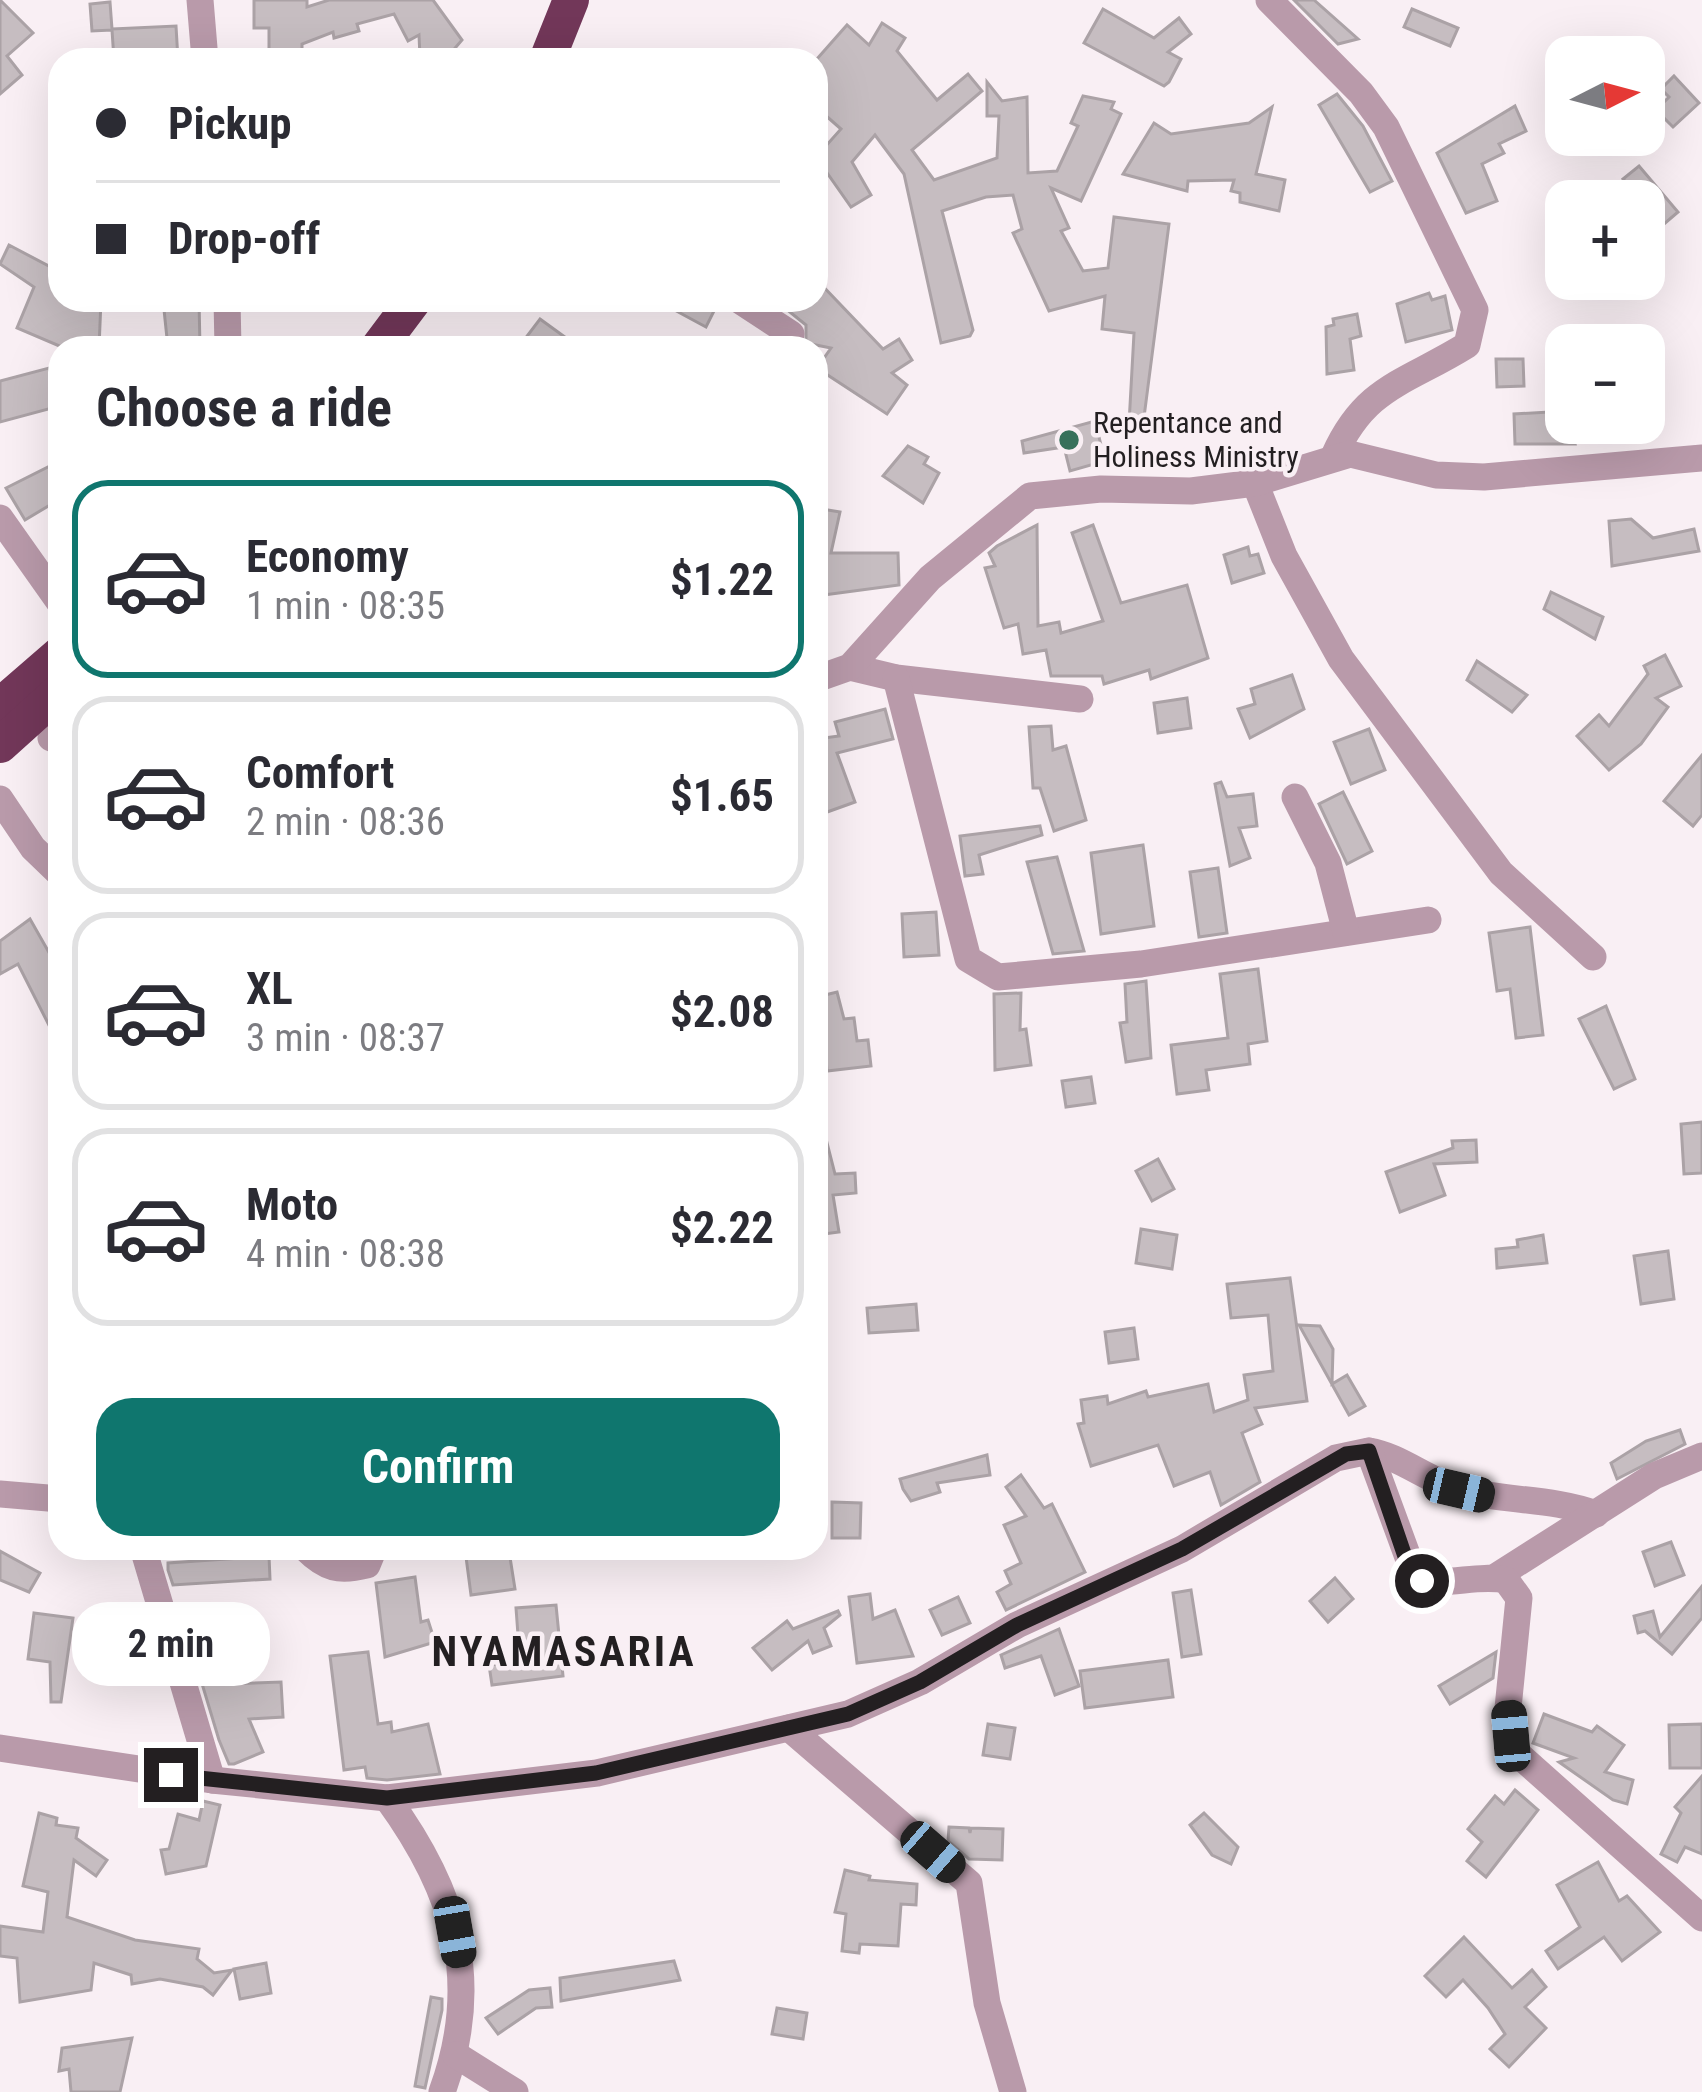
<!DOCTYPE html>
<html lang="en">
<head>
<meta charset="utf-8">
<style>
  :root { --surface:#fff; --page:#f2f2f3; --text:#2b2b33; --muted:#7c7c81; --line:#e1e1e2; --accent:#0f766e }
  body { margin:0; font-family:"Roboto Condensed",sans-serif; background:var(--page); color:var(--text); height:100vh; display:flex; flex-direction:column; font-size:45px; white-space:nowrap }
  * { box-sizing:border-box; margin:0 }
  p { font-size:39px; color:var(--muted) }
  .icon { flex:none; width:66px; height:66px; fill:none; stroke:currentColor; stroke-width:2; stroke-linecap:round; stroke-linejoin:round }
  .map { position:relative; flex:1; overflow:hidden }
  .sheet { position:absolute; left:48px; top:336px; width:780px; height:1224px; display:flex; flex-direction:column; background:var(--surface); border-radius:36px; box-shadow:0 12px 48px #0002 }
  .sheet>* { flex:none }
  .hud { position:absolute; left:48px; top:48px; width:780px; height:264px; border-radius:36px; box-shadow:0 12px 48px #0002; display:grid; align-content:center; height:264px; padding:0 48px; background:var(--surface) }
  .needle { width:78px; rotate:84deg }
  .controls { position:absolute; left:1545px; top:36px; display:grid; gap:24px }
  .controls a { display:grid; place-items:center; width:120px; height:120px; border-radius:24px; background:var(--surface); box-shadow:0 12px 48px #0002; font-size:60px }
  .end { position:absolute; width:54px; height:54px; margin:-27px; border:15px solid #231f21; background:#fff; box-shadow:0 0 0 6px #fff }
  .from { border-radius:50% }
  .bubble { position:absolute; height:84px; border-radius:36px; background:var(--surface); box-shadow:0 12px 48px #0002; font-size:39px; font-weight:700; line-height:84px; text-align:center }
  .car { position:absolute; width:36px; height:72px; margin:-36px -18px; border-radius:15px; box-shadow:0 0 9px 3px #0007; background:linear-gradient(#222 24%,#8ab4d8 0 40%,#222 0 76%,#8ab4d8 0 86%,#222 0) }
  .hud b { display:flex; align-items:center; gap:42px; height:114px; font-size:45px }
  .hud b+b { border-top:3px solid var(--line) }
  .hud i { width:30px; height:30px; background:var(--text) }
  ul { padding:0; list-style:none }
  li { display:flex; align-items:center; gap:36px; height:198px; margin:0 24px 18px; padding:0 24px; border:6px solid var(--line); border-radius:36px }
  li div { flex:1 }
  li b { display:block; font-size:45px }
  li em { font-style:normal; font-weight:700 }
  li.selected { border-color:var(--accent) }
  li>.icon { width:108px; height:108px; stroke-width:1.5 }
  h2 { padding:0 48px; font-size:54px; line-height:144px }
  .cta { display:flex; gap:24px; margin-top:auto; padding:24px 48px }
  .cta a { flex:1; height:138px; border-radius:36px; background:var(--accent); color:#fff; font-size:48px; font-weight:700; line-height:138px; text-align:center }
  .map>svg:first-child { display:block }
  .building { fill:#c6bdc1; stroke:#aba2a6; stroke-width:3 }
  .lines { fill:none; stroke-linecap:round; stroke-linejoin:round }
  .street { stroke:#b99aaa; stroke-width:27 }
  .highway { stroke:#723759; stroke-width:36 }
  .route { stroke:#231f21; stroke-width:15 }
  .poi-dot { fill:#37715b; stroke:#f9eff4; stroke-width:4.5 }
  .labels { text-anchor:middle; stroke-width:9; stroke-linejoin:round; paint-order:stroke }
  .poi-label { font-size:30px; fill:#231f21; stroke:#f9eff4; text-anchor:start }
  .district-label { font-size:42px; font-weight:bold; letter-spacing:3px; fill:#231f21; stroke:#f9eff4 }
</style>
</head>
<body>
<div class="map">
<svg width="1702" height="2092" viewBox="0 0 1702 2092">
  <rect width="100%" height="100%" fill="#f9eff4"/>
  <g class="building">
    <path d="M0,0L33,33L7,56L22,75L0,94Z"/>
    <path d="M254,0H307V7L329,0H433L462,40L450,54L420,57L419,35L408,41L394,14L357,24L359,31L334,38L333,32L302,44V60H269V28H254Z"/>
    <path d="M1294,0H1314L1358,39L1338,44Z"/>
    <path d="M110,2L112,29L176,26L178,60H114L112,30L92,31L90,4Z"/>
    <path d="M1103,9L1154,38L1179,18L1191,34L1168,52L1181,59L1169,82L1164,86L1084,43Z"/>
    <path d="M1412,9L1458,28L1450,46L1404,27Z"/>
    <path d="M882,23L905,38L897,51L937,100L968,74L982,91L912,150L934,180L997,158L999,116H987V82L1002,101L1027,97L1028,173L1057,171L1078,126L1071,123L1083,96L1114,102L1111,109L1121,114L1081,201L1051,188L1069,228L1061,231L1083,271L1108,268L1114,217L1169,224L1143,425L1129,424L1134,333L1102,329L1105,296L1049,311L1013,233L1022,229L1013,195L986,197L942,211L973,330L970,336L941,343L904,174L875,135L852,162L871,195L851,207L816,157L841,129L816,107V60L847,25L869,45Z"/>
    <path d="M1674,76L1699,103L1673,127L1656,110L1669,97L1661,89Z"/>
    <path d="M1337,94L1363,126L1392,181L1370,192L1319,105Z"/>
    <path d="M1515,106L1526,131L1499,144L1504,153L1482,164L1497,201L1466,213L1437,153Z"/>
    <path d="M1272,107L1256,174L1285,180L1279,211L1240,202V193L1231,191L1234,180L1188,181L1187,191L1123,174L1154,123L1171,134L1249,123Z"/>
    <path d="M1639,166L1678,212L1663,225L1623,179Z"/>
    <path d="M9,245L60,272V300H101L99,348H64L17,328L34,287L0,264Z"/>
    <path d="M816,279L883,349L899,339L912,360L892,373L907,385L887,414L817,368L831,348L806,343V325L775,300H816Z"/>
    <path d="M1429,293L1432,300L1445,296L1452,330L1406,342L1397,304Z"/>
    <path d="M163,300H199L200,348H168Z"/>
    <path d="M656,300H698L715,309L706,327Z"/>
    <path d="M1357,314L1361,336L1350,339L1354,370L1327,374L1326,327L1334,325L1333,319Z"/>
    <path d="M540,319L580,348H518Z"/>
    <path d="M1496,359H1523L1524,386L1497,387Z"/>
    <path d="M49,368L56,407L0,422V381Z"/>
    <path d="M1566,411L1575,444H1515L1514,414Z"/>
    <path d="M1095,421L1105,461L1070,471L1064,447L1024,453L1022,441Z"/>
    <path d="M908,446L928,457L924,464L939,473L923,503L883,476Z"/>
    <path d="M60,461V499L25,520L6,488Z"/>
    <path d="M816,508L840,512L831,553H898L899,585L816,596Z"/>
    <path d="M1631,519L1653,538L1694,529L1699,551L1612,566L1609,521Z"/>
    <path d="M1037,525L1038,626L1059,622L1061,633L1103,621L1072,533L1093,525L1121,603L1187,585L1208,658L1151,679L1149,670L1104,684L1102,676H1051L1046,650L1023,654L1018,624L1004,628L985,568L995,566L989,553L997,546Z"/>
    <path d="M1248,547L1250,556L1258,554L1264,573L1232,583L1224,555Z"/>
    <path d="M1551,592L1603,617L1595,639L1544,609Z"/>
    <path d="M1665,655L1681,686L1656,698L1668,707L1641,744L1609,770L1577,736L1599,715L1609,726L1648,674L1644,666Z"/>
    <path d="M1477,661L1527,695L1512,712L1467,680Z"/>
    <path d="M1292,675L1304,709L1250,738L1238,709L1255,704L1251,689Z"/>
    <path d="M1187,698L1191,728L1158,733L1154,703Z"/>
    <path d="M885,709L893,739L837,753L855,802L816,816V739L839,736L835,722Z"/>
    <path d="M1051,726L1053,750L1066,746L1086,820L1054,831L1040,788H1033L1029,727Z"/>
    <path d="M1369,729L1385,770L1351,784L1334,742Z"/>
    <path d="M1702,755V815L1693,826L1664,801Z"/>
    <path d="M1221,782L1227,797L1253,794L1257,826L1239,828L1250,858L1230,866L1215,784Z"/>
    <path d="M1343,792L1372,851L1347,864L1319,804Z"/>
    <path d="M1040,826L1042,835L979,855L983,874L965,876L960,836Z"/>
    <path d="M1143,845L1154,926L1101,934L1091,853Z"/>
    <path d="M1057,857L1084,951L1053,954L1027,862Z"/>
    <path d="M1218,868L1227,933L1199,937L1190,872Z"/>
    <path d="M936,912L939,955L904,957L902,914Z"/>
    <path d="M30,919L60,972V1047L18,964L0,974V941Z"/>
    <path d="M1530,927L1543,1035L1516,1038L1510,989L1497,991L1489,933Z"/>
    <path d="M1258,969L1267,1041L1248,1044L1250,1064L1206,1070L1209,1090L1177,1094L1171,1045L1228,1038L1220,974Z"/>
    <path d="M1146,981L1151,1058L1126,1062L1120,1023L1127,1022L1125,984Z"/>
    <path d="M837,992L844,1019L854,1018L857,1041L868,1040L871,1066L827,1071L821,996Z"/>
    <path d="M1021,993L1020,1030L1026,1029L1031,1065L995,1070L994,994Z"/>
    <path d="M1606,1006L1635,1079L1614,1089L1579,1019Z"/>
    <path d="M1091,1077L1095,1103L1066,1107L1062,1081Z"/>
    <path d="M1702,1122V1173L1684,1174L1681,1124Z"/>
    <path d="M822,1123L835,1174L855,1173L856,1193L833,1195L839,1232L816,1235V1124Z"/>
    <path d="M1476,1140L1477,1162L1434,1164L1445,1195L1400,1212L1386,1172L1453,1148L1452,1141Z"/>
    <path d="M1158,1159L1174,1189L1152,1201L1136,1171Z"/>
    <path d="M1141,1229L1177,1235L1172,1269L1136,1263Z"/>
    <path d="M1543,1235L1547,1263L1497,1268L1496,1249L1518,1247L1517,1240Z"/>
    <path d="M1668,1251L1674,1299L1641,1304L1634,1256Z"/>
    <path d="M1290,1278L1307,1401L1255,1408L1262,1424L1242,1433L1260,1482L1221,1505L1210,1472L1174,1486L1158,1445L1091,1466L1078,1424L1084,1423L1081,1400L1107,1396L1108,1404L1146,1391L1148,1397L1208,1384L1214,1412L1248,1400L1244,1375L1273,1371L1268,1315L1231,1318L1227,1284Z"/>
    <path d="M916,1304L918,1330L869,1333L867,1308Z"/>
    <path d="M1299,1325L1320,1326L1333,1349L1332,1384L1347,1375L1365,1406L1349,1415Z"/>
    <path d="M1134,1328L1138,1359L1109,1363L1105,1332Z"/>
    <path d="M1680,1430L1685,1444L1617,1479L1611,1463L1646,1441Z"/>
    <path d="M987,1455L990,1475L937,1483L940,1492L911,1501L903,1489L900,1479Z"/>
    <path d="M1021,1475L1044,1508L1052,1504L1085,1572L1006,1610L997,1592L1011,1584L1005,1571L1021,1563L1004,1525L1026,1516L1006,1487Z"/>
    <path d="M832,1502L861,1503L860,1538H832Z"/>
    <path d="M1671,1542L1684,1575L1655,1586L1643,1552Z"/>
    <path d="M0,1551L40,1573L29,1592L0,1580Z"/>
    <path d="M509,1551L515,1589L471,1595L466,1557Z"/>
    <path d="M269,1556L270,1579L173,1585L168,1570V1563Z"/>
    <path d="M415,1577L421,1622L428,1620L435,1642L385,1657L376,1583Z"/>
    <path d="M1335,1578L1353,1599L1328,1622L1310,1601Z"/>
    <path d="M1702,1586V1618L1672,1654L1645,1631L1638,1633L1634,1616L1653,1611L1660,1637Z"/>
    <path d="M1191,1590L1201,1654L1182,1657L1173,1593Z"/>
    <path d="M870,1594L873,1619L895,1610L913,1656L857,1663L849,1597Z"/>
    <path d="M958,1597L970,1623L942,1635L930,1610Z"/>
    <path d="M556,1605L563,1676L492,1685L489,1665L520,1662L516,1608Z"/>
    <path d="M838,1611L840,1615L824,1628L831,1646L813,1653L808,1641L772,1670L753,1648L787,1621L793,1629Z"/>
    <path d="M34,1613L73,1618L61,1702H51L50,1662L28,1659Z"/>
    <path d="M218,1619L228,1684L281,1682L283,1717L249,1719L263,1752L234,1764H229L219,1740L184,1624Z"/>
    <path d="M1059,1629L1079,1686L1055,1695L1041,1656L1005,1668L1001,1655Z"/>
    <path d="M368,1652L378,1724L391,1722L392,1732L428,1724L440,1774L387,1780L367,1778L365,1767L344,1770L330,1656Z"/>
    <path d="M1496,1652L1493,1678L1450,1704L1439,1686Z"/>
    <path d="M1168,1660L1173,1697L1085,1708L1080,1671Z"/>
    <path d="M1544,1714L1592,1732L1597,1726L1624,1745L1605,1772L1633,1780L1627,1804L1613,1800L1559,1762L1574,1758L1533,1743Z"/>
    <path d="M988,1724L1015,1728L1010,1759L983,1755Z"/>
    <path d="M1702,1724V1768H1670L1669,1725Z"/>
    <path d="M1702,1776V1854L1685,1847L1677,1862L1661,1854L1681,1813L1675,1807Z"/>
    <path d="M1515,1790L1538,1810L1486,1877L1467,1861L1482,1842L1468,1829L1495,1796L1504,1804Z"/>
    <path d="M203,1801L220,1805L206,1866L166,1874L161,1850L169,1849L178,1814L199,1820Z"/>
    <path d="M39,1813L57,1818L56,1825L78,1828L76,1838L107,1860L96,1876L74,1860L67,1917L135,1940L199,1949L197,1959L214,1973L232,1970L213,1995L203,1987L160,1979L132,1984L131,1975L94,1963L91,1990L20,2002L17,1958L0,1956V1926L43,1932L48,1892L23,1886Z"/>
    <path d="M1204,1813L1238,1847L1231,1864L1212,1855L1190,1825Z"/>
    <path d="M949,1827L969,1828L970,1833L971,1828L1003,1829L1002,1860L969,1859L948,1841Z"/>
    <path d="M1598,1862L1619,1901L1627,1896L1660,1932L1622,1961L1604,1937L1558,1969L1546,1951L1580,1927L1557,1885Z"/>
    <path d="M845,1870L870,1876L869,1880L917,1884L916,1905L901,1904L898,1946L860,1944L859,1953L842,1951L846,1914L835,1912Z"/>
    <path d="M1464,1937L1512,1988L1532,1970L1546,1987L1525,2007L1546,2028L1509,2067L1490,2049L1505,2034L1488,2008L1463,1980L1446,1997L1425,1976Z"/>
    <path d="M674,1961L680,1980L561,2001L560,1978Z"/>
    <path d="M266,1963L271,1993L240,1999L234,1969Z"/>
    <path d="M550,1988L552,2007L536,2008L498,2034L486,2018L529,1990Z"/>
    <path d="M431,1997L442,1999V2010L425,2088L415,2086Z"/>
    <path d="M777,2008L807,2013L803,2039L772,2034Z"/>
    <path d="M132,2038L120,2092H71L69,2069L59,2071L62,2048Z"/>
  </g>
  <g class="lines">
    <g class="street">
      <path d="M200,0L205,60"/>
      <path d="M1269,0L1361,93L1386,127L1475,310L1467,345C1406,383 1365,386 1334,456"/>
      <path d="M227,300L228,348"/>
      <path d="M739,300L791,334"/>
      <path d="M1255,483L1284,556L1341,659L1501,873L1593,957"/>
      <path d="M0,518L60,603"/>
      <path d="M850,667L896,678L1080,699"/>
      <path d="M896,678L968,959L998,977L1141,964L1428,920"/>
      <path d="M816,679L850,667L930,578L1030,496L1101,489L1191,491L1255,483L1350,454L1436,475L1484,477L1702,458"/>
      <path d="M51,738L60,740"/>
      <path d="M1295,797L1328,863L1346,932"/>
      <path d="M0,799L33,848L60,874"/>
      <path d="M1369,1451C1400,1456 1425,1479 1456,1488C1502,1502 1549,1497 1596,1514"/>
      <path d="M0,1494L60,1499"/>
      <path d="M143,1548L212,1780"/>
      <path d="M305,1548C326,1569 339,1572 367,1565L374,1548"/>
      <path d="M1494,1578L1654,1476L1702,1456"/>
      <path d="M789,1728L969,1883L987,2003L1013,2092"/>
      <path d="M0,1748L212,1780L387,1798L597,1773L848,1714L920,1682L1017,1625L1182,1549L1336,1458L1369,1451L1416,1579C1447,1587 1476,1574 1506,1580L1519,1598L1508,1708L1512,1749L1702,1918"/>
      <path d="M387,1798C455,1891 483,1980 442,2092"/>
      <path d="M456,2055L515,2092"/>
    </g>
    <g class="highway">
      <path d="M547,60L571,0"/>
      <path d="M378,348L414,300"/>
      <path d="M0,706L60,654"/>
      <path d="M0,745L60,691"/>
    </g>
  </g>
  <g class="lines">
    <path class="route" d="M171,1775L387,1798L596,1773L848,1714L920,1682L1017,1625L1182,1549L1346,1454L1369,1451L1411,1574L1422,1581"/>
  </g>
  <circle class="poi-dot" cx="1069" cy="440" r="12"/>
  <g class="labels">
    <g class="poi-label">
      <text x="1093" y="433">Repentance and<tspan x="1093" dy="34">Holiness Ministry</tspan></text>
    </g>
    <g class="district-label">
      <text x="564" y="1666">NYAMASARIA</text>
    </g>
  </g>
</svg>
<div class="controls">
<a><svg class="needle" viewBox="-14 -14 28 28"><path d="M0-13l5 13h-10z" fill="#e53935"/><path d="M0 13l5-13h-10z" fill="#7c7c81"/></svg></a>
<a>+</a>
<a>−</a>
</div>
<i class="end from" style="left:1422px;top:1581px"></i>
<i class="end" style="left:171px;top:1775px"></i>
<div class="bubble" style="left:72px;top:1602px;width:198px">2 min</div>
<i class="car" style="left:1459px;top:1490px;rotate:103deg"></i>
<i class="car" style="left:1511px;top:1736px;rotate:355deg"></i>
<i class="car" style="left:933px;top:1852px;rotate:131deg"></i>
<i class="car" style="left:455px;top:1932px;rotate:170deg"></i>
<div class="hud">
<b><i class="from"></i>Pickup</b>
<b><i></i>Drop-off</b>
</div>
<section class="sheet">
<h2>Choose a ride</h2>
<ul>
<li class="selected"><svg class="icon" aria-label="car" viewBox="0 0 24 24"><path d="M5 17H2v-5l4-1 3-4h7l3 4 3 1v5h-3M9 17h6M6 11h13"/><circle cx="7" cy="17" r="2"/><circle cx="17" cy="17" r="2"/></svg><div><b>Economy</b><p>1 min · 08:35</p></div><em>$1.22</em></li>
<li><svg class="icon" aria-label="car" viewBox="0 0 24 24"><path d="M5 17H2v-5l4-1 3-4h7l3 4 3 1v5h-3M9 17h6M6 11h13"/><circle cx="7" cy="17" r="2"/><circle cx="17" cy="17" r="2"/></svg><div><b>Comfort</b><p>2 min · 08:36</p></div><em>$1.65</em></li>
<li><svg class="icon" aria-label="car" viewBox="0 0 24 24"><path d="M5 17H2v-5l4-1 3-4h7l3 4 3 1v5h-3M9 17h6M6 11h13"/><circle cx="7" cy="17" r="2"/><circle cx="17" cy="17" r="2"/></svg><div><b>XL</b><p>3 min · 08:37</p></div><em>$2.08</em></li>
<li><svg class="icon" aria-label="car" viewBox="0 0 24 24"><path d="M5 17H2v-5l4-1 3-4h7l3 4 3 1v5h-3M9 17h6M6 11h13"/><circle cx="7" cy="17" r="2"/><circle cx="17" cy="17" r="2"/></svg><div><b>Moto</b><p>4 min · 08:38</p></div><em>$2.22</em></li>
</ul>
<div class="cta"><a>Confirm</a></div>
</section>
</div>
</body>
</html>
